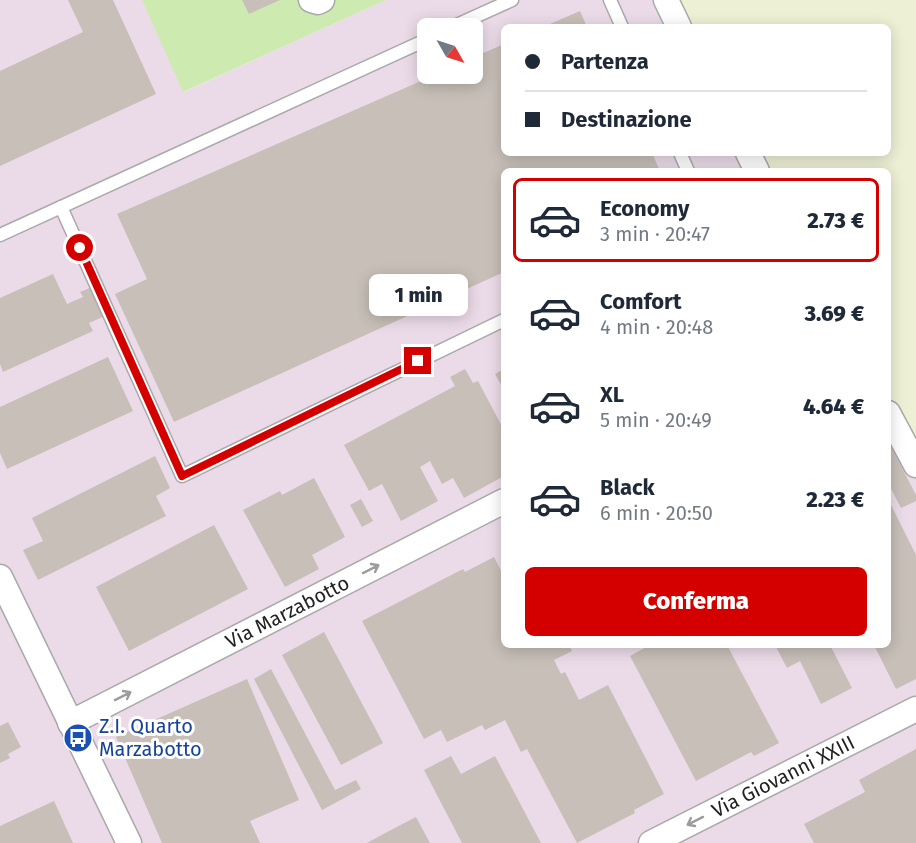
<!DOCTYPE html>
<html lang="it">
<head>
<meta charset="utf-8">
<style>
  :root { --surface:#fff; --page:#f2f2f3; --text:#1f2937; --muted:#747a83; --line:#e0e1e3; --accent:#d40000 }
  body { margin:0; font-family:"Fira Sans",sans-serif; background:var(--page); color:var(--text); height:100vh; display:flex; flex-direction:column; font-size:22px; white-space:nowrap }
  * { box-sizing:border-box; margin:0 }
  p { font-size:20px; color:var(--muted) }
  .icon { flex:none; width:33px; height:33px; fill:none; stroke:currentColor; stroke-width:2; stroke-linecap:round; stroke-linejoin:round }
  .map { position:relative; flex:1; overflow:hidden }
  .panel { position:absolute; left:501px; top:168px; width:390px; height:480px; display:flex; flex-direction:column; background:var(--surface); border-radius:9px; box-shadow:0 3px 15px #0003 }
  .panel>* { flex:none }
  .top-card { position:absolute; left:501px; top:24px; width:390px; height:132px; border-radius:9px; box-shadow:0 3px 15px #0003; display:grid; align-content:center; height:132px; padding:0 24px; background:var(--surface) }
  .needle { width:39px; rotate:129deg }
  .controls { position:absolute; left:417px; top:18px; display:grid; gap:12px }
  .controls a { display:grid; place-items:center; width:66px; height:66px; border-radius:9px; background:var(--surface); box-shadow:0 3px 15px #0003; font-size:30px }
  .end { position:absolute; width:27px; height:27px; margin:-14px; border:8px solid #d40000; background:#fff; box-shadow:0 0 0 3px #fff }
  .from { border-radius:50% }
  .bubble { position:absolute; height:42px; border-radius:9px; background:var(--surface); box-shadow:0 3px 15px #0003; font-size:20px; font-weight:800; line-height:42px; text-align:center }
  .top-card b { display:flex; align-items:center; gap:21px; height:57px; font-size:22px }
  .top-card b+b { border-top:2px solid var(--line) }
  .top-card i { width:15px; height:15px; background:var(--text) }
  ul { padding:10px 0 0; list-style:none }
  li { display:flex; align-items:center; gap:18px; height:84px; margin:0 12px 9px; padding:0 12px; border:3px solid transparent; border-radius:9px }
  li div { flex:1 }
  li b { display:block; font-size:22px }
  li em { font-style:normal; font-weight:800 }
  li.on { border-color:var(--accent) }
  li>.icon { width:54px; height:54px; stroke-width:1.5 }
  .primary-button { display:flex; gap:12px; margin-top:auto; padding:12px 24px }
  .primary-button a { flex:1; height:69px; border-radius:9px; background:var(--accent); color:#fff; font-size:24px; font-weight:800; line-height:69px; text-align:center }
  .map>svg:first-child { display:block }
  .industrial { fill:#ebdbe8; fill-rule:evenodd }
  .farmland { fill:#eef0d5 }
  .grass { fill:#cdebb0 }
  .building { fill:#c7bfb8 }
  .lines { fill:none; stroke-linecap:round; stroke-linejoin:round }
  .service-casing { stroke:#a9a9a9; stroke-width:15 }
  .minor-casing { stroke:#a9a9a9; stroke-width:27 }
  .service { stroke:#fff; stroke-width:12 }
  .minor { stroke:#fff; stroke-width:24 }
  .oneway { stroke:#9c9c9c }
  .route { stroke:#d40000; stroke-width:8 }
  .labels { text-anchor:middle; stroke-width:6; stroke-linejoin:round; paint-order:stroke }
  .street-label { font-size:20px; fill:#222; stroke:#fff }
  .transit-label { font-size:20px; fill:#164399; stroke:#fff; text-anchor:start }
</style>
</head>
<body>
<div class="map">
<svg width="916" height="843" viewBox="0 0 916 843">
  <rect width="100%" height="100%" fill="#f2efe9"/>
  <path class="industrial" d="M0,0H142L184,92L386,0H677L691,27H504V153H758L767,171H504V645H888V398L916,451V843H0ZM428,28H472V74H428Z"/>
  <path class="farmland" d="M677,0H916V451L888,398V171H767L758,153H888V27H691Z"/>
  <path class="grass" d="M142,0H386L183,92Z"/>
  <g class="building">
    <path d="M68,0H113L156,94L0,166V71L83,32Z"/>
    <path d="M242,0H280L249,14Z"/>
    <path d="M580,11L587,27H543Z"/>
    <path d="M504,44V153H652L660,171H504V272L174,422L115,294L147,279L117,214L437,74H472V58Z"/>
    <path d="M53,274L67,304L83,297L80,292L92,287L105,316L89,323L93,331L3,372L0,364V298Z"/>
    <path d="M108,357L133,411L7,469L0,453V407Z"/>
    <path d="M465,369L473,383L478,381L504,430V476L464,498L453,478L442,484L430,461L420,467L438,501L401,521L382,484L369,491L344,445L455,386L450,377Z"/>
    <path d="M504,369V390L495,374Z"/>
    <path d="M888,441L916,495V501L901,508L888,483Z"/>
    <path d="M155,456L170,488L156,496L166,516L38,580L23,550L43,541L32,518Z"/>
    <path d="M314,478L345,537L312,555L319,569L285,587L243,510L280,491L282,495Z"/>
    <path d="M361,499L373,521L362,527L350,505Z"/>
    <path d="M888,499L916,555V679L896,689L874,645H888Z"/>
    <path d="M214,525L248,589L129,651L96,587Z"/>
    <path d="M494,557L504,577V645H569L572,651L554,660L561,674L565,672L579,700L608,685L664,794L634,810L635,813L577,843L527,749L521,752L505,720L485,730L482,725L447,742L441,730L424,739L362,621L463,569L465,572Z"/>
    <path d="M324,632L383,743L341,765L282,655Z"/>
    <path d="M650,645H727L779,743L754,756L751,752L696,781L630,656Z"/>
    <path d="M775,645H830L852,688L821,704L800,661L787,668Z"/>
    <path d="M271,669L335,790L356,780L361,789L322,810L254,679Z"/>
    <path d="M247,679L299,800L250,821L260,843H162L116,737Z"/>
    <path d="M8,722L21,747L8,754L10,758L0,763V726Z"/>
    <path d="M916,749V843H814L804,824L865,792L859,780Z"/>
    <path d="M451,756L461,774L495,756L541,843H462L424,770Z"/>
    <path d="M54,801L73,843H0V826Z"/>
    <path d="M416,817L430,843H367L389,831Z"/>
  </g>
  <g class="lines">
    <g class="service-casing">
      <g id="service">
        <path d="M610,0L622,27"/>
        <path d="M450,28L512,0"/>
        <path d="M680,153L688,171"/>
        <path d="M61,207L182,476L504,320"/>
        <path d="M0,235L428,39"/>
      </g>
    </g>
    <g class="minor-casing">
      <g id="minor">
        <path d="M311,0L318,2L322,0"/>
        <path d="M666,0L679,27"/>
        <path d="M748,153L757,171"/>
        <path d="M888,413L916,465"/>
        <path d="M0,577L129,843"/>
        <path id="s1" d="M70,723L504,501"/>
        <path id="s2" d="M651,843L916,709"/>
      </g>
    </g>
    <use href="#service" class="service"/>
    <use href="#minor" class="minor"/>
  </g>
  <defs><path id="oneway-shaft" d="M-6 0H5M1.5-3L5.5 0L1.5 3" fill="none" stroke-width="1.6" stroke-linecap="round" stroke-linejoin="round" transform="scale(1.5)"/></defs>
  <g class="oneway">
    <use href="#oneway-shaft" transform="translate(371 569) rotate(-27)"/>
    <use href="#oneway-shaft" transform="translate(123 696) rotate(-27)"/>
    <use href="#oneway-shaft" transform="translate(695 821) rotate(153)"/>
  </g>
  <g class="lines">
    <path class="route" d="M80,248L182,476L418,361"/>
  </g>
  <defs>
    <g id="bus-disc" transform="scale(1.5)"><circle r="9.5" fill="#1a4fb4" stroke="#fff"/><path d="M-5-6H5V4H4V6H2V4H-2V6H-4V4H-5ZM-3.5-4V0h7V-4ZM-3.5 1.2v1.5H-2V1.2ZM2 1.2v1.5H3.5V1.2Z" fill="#fff"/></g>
  </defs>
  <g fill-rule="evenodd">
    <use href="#bus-disc" x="78" y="738"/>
  </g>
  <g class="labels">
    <g class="street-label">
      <text dy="7" stroke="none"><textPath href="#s1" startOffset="244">Via Marzabotto</textPath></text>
      <text dy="7" stroke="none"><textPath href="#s2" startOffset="148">Via Giovanni XXIII</textPath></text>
    </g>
    <g class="transit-label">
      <text x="99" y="733">Z.I. Quarto<tspan x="99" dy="23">Marzabotto</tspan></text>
    </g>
  </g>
</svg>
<div class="controls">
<a><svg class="needle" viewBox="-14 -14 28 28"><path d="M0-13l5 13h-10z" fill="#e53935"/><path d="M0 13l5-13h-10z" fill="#747a83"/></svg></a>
</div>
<i class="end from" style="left:80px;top:248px"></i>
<i class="end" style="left:418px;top:361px"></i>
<div class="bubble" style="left:369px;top:274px;width:99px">1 min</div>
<div class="top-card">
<b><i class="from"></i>Partenza</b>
<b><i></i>Destinazione</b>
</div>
<section class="panel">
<ul>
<li class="on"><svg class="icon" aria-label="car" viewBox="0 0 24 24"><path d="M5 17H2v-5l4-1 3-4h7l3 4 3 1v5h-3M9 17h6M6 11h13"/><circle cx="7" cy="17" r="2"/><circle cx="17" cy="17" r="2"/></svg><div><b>Economy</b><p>3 min · 20:47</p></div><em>2.73 €</em></li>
<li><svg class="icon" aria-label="car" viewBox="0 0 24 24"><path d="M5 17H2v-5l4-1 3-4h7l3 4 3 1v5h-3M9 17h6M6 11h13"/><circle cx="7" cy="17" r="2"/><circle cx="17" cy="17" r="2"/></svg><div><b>Comfort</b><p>4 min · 20:48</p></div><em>3.69 €</em></li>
<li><svg class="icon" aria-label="car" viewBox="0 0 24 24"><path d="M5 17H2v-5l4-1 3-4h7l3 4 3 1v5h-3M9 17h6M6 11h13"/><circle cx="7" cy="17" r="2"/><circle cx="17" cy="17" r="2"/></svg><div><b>XL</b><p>5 min · 20:49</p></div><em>4.64 €</em></li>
<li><svg class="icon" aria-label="car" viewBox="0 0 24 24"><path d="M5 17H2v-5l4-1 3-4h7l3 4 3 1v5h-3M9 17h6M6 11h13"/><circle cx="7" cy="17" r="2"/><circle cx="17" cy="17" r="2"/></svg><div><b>Black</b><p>6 min · 20:50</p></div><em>2.23 €</em></li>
</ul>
<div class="primary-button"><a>Conferma</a></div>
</section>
</div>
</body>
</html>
